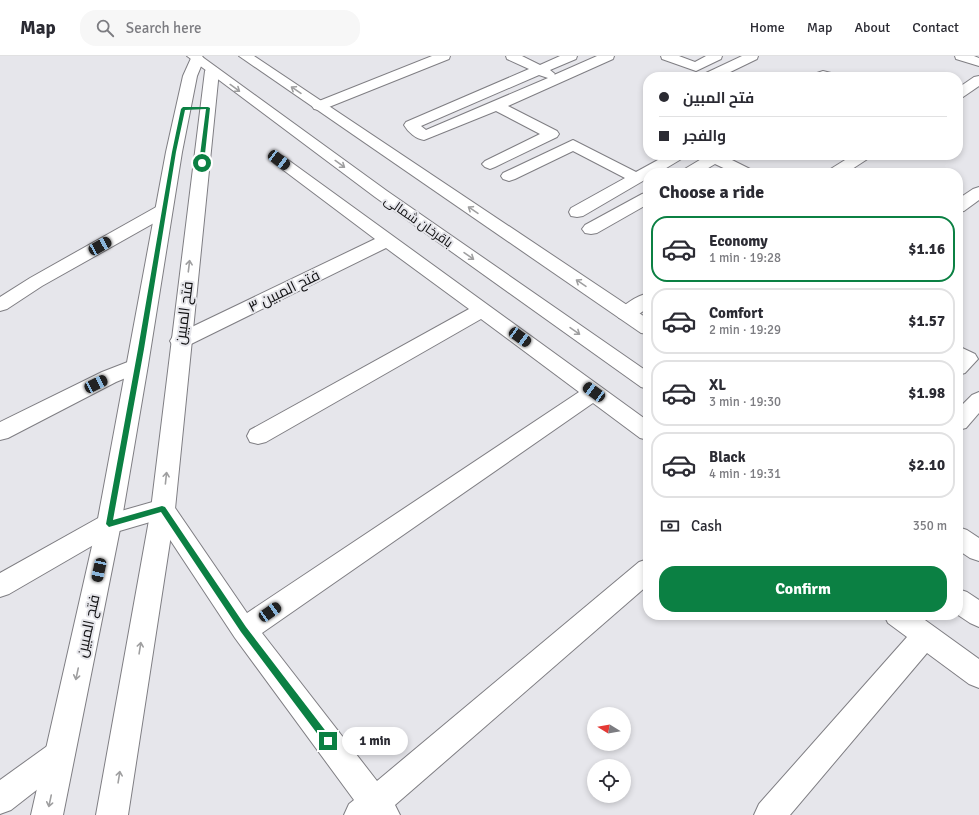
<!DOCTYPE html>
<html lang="en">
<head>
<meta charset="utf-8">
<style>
  :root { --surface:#fff; --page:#f7f7f7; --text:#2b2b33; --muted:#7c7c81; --line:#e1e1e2; --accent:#0b8043 }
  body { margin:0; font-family:Signika,Cairo,sans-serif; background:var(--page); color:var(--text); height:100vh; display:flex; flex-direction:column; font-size:15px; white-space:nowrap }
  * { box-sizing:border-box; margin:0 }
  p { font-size:13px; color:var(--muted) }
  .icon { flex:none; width:22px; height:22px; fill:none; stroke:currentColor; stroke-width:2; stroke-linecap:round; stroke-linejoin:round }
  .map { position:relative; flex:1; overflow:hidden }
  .panel { position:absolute; left:643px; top:112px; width:320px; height:452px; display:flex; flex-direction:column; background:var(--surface); border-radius:16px; box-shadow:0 2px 6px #0003 }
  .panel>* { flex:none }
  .hud { position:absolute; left:643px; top:16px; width:320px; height:88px; border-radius:16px; box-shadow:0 2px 6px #0003; display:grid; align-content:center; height:88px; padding:0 16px; background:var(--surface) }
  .needle { width:26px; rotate:281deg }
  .tools { position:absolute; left:587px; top:651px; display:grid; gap:8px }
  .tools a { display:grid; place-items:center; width:44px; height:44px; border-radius:50%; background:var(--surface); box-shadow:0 2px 6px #0003; font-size:20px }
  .end { position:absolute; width:18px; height:18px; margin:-9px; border:5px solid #0b8043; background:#fff; box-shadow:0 0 0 2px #fff }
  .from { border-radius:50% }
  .bubble { position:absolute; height:28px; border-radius:14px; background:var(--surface); box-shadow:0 2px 6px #0003; font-size:13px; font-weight:700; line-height:28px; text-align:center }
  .car { position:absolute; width:12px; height:24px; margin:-12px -6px; border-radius:5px; box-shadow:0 0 3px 1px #0007; background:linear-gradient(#222 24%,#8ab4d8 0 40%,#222 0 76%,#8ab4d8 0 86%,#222 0) }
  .hud b { display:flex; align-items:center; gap:14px; height:38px; font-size:15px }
  .hud b+b { border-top:1px solid var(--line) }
  .hud i { width:10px; height:10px; background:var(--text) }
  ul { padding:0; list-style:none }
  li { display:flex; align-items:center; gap:12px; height:66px; margin:0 8px 6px; padding:0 8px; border:2px solid var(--line); border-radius:16px }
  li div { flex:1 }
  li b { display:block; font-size:15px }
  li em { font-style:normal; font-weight:700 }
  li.current { border-color:var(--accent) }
  li>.icon { width:36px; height:36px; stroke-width:1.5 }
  h2 { padding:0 16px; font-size:18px; line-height:48px }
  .pay { display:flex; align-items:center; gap:10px; height:44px; padding:0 16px; font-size:15px }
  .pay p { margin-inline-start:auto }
  .cta { display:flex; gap:8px; margin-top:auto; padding:8px 16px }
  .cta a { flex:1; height:46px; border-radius:16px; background:var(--accent); color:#fff; font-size:16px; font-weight:700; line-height:46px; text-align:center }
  header { display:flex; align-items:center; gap:24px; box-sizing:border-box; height:56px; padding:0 20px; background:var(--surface); border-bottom:1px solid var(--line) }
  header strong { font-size:19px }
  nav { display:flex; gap:22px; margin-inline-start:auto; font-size:14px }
  .search { width:280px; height:36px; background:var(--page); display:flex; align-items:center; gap:10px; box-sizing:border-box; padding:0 14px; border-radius:16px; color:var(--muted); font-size:15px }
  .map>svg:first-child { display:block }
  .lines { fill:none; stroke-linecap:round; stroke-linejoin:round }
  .minor-casing { stroke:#7f7e83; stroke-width:2 }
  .tertiary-casing { stroke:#7f7e83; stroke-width:2 }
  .secondary-casing { stroke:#7f7e83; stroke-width:2 }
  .minor { fill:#fff; fill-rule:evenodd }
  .tertiary { fill:#fff; fill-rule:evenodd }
  .secondary { fill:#fff; fill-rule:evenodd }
  .oneway { stroke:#9f9fa0 }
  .route { fill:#0b8043 }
  .labels { text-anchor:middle; stroke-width:4; stroke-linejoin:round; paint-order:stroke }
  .far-street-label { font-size:13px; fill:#101012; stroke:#e6e6eb }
  .street-label { font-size:15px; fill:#101012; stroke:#e6e6eb }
</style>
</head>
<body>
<header>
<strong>Map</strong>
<div class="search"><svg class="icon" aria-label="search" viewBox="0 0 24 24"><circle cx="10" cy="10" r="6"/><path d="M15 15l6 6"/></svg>Search here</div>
<nav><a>Home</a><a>Map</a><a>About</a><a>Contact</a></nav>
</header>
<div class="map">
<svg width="979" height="759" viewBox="0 0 979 759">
  <rect width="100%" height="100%" fill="#e6e6eb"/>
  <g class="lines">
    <g class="minor-casing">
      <g id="minor">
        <path d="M432,0H450L449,3L324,53L319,54L314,53L312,50L314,47Z"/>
        <path d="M506,0H522L540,9L560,0H577L576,3L550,14L555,18L554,19L597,0H614L613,3L508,50L557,75L559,78L557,81L495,111L490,113L485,111L482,108L485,105L540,78L496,55L424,84C416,83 408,76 404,69L406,66L529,13L507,3ZM539,19L548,22L426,74L421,70Z"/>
        <path d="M661,0H679L695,6L706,0H722L721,3L696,15L662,3Z"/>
        <path d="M742,0H758L757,3L720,21L704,20L706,17Z"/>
        <path d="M955,0H974L979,2V10L956,3Z"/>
        <path d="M823,15L835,18L837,21H812L814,18Z"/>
        <path d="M979,20V30L963,41L958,42V32L974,21Z"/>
        <path d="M573,84L636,116L667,99H686L683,102L658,117H648V122L583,160L577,161L571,160L569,156L571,152L625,122L573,95L515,123L509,125L503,123L501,120L503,117Z"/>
        <path d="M279,99L284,101L648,365V384L640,382L593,347L262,577L377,725L639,506L648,503V529L395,749L400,759H344L349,748L354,744L235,582L157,464L116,476L9,538L0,541V517L100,461L163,443L171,446L247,557L579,336L481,263L266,386L258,388L250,386L247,380L250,374L469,253L386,192L187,290L180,292L173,290L170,285L173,280L375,183L274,107L271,104L274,101Z"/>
        <path d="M701,99H728L726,101L752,114L754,117H734L715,108L700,117H681L683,114L703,102Z"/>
        <path d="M853,99H872L869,102L846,117H827L829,114Z"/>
        <path d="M979,131V144L964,155L958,156V143L973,133Z"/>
        <path d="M648,136V148L597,177L591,178L585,177L582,173L585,169L642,138Z"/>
        <path d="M164,149L170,150L172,154L170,158L42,230L7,253L0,255V241L30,222L158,150Z"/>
        <path d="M648,237V252C638,258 631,266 619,262L616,258C622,249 637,240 648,237Z"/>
        <path d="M958,290L975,298L978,303L965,317L958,319Z"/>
        <path d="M138,302L145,304L148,309L145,314L116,326L8,382L0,384V366L102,316Z"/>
        <path d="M979,336V357L966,372L958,374V353L972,339Z"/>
        <path d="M884,559H918L979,603V632L969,628L927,597L790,759H754L759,748L907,581L888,567Z"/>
        <path d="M60,683L70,688L75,698L70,708L11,754L0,758V724L50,688Z"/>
      </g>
    </g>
    <g class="tertiary-casing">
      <g id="tertiary">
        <path d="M192,0H202L204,3L197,20L182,96L148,309L121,468L63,759H31L97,468L166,96L183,20Z"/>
        <path d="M212,11L217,12L219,15L175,453L128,759H96L151,453L205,15L207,12Z"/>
      </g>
    </g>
    <g class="secondary-casing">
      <g id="secondary">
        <path d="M187,0H201L387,135L648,316V333L641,331L375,141Z"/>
        <path d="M239,0H254L648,263V278L641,277Z"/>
        <path d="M958,471L967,474L979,482V505L970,502L958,494Z"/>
        <path d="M958,533L967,536L979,544V571L970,567L958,559Z"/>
      </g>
    </g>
    <use href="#minor" class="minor"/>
    <use href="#tertiary" class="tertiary"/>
    <use href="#secondary" class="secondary"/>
  </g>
  <defs><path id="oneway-shaft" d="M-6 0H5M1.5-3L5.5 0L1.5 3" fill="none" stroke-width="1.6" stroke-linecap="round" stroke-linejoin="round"/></defs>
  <g class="oneway">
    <use href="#oneway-shaft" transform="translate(235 32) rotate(36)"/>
    <use href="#oneway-shaft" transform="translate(296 34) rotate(-146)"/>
    <use href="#oneway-shaft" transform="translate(340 108) rotate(36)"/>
    <use href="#oneway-shaft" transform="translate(473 154) rotate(-146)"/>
    <use href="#oneway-shaft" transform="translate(469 200) rotate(35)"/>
    <use href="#oneway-shaft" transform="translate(189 210) rotate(-83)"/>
    <use href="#oneway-shaft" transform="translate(581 227) rotate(-146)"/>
    <use href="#oneway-shaft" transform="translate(575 275) rotate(35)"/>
    <use href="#oneway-shaft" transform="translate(166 422) rotate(-84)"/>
    <use href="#oneway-shaft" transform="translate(140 592) rotate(-81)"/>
    <use href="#oneway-shaft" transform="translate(77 618) rotate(102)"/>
    <use href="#oneway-shaft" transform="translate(119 721) rotate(-81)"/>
    <use href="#oneway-shaft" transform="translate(50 745) rotate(102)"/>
  </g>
  <path class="route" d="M183,51H208L210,52L204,107L202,108L199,107L206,53L185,54L176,96L144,293L113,464L162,450L165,451L246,571L331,682L332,685L331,688L328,689L325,688L241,576L161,456L109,471L106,468L138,293L172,96L181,53Z"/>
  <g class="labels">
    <g class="far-street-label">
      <text transform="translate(419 165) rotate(35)" y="5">باقرخان شمالی</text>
    </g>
    <g class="street-label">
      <text transform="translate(284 235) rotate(-26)" y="5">فتح المبین ۳</text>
      <text transform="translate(184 257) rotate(-83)" y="5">فتح المبین</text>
      <text transform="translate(88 570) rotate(-78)" y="5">فتح المبین</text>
    </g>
  </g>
</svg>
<div class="tools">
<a><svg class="needle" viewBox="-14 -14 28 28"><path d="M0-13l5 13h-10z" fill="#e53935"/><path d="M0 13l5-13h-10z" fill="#7c7c81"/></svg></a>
<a><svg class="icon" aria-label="locate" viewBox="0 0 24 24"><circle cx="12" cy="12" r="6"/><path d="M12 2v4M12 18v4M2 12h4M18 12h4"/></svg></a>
</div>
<i class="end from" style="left:202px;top:107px"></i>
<i class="end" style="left:328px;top:685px"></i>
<div class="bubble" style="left:342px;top:671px;width:66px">1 min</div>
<i class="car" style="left:279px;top:104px;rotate:127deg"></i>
<i class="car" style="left:100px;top:190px;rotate:61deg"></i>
<i class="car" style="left:520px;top:281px;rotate:126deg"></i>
<i class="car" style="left:96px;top:328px;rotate:64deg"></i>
<i class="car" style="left:594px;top:336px;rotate:306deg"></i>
<i class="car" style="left:99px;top:514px;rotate:192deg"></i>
<i class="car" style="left:270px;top:556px;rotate:56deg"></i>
<div class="hud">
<b><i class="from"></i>فتح المبین</b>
<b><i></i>والفجر</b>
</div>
<section class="panel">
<h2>Choose a ride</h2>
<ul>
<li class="current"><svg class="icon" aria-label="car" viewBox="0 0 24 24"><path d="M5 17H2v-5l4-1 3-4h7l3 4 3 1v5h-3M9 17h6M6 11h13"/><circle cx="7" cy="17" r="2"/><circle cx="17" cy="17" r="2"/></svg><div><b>Economy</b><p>1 min · 19:28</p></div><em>$1.16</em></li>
<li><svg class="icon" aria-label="car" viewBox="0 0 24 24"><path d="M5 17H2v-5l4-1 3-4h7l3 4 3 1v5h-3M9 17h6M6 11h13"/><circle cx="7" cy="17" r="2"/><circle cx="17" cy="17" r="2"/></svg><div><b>Comfort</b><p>2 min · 19:29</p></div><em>$1.57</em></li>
<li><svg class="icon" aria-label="car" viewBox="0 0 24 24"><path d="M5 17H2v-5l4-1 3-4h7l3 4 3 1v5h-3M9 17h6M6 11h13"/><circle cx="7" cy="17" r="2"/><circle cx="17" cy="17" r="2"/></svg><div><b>XL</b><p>3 min · 19:30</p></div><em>$1.98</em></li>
<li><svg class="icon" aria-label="car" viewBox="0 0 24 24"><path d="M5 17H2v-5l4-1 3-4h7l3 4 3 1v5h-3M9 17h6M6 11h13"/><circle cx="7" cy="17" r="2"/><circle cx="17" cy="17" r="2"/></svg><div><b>Black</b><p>4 min · 19:31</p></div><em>$2.10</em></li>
</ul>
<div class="pay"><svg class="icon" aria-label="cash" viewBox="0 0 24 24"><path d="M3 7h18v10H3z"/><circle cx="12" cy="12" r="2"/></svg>Cash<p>350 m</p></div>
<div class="cta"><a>Confirm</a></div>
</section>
</div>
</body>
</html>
